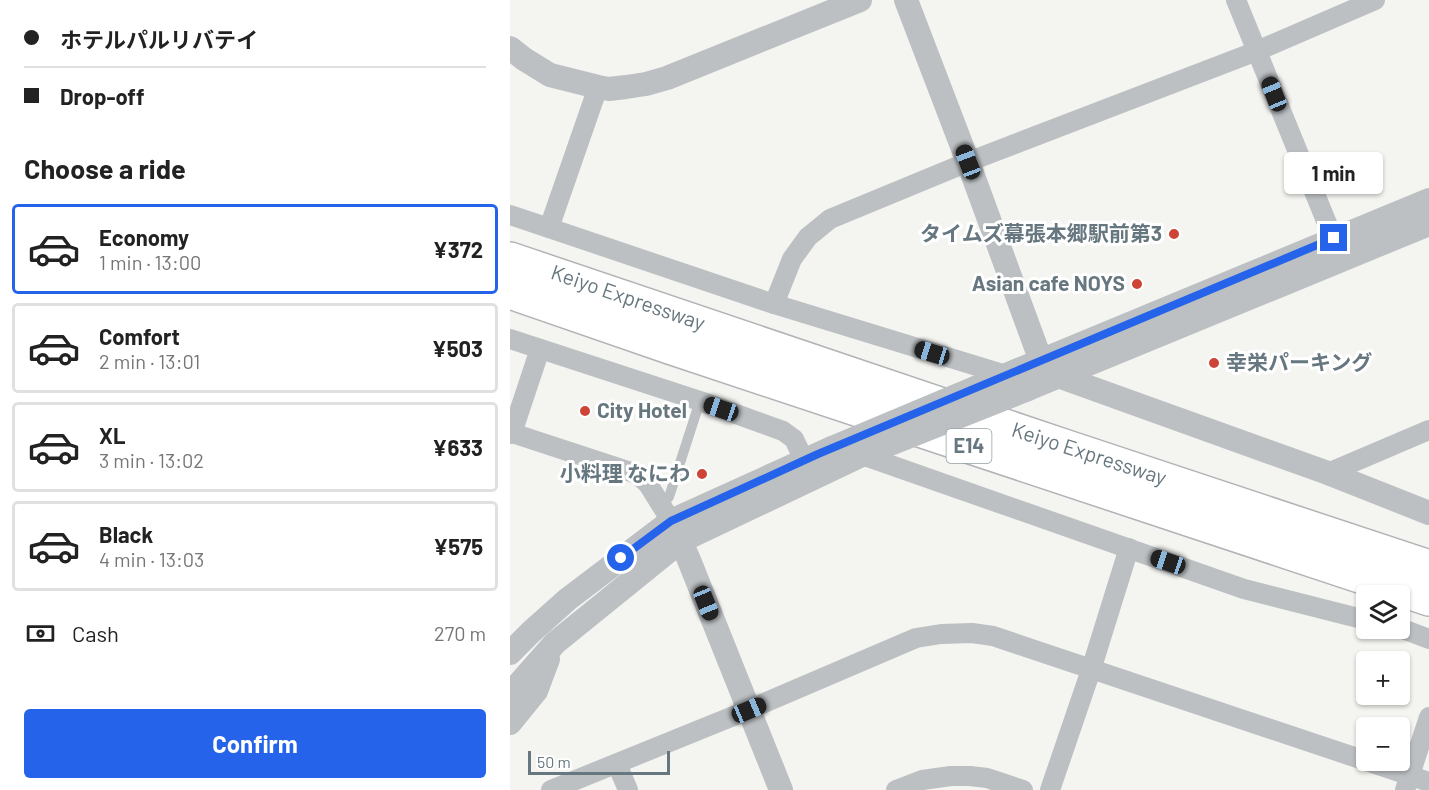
<!DOCTYPE html>
<html lang="en">
<head>
<meta charset="utf-8">
<style>
  :root { --surface:#fff; --page:#f2f2f2; --text:#222; --muted:#767676; --line:#e0e0e0; --accent:#2563eb }
  body { margin:0; font-family:Barlow,"Noto Sans JP",sans-serif; background:var(--page); color:var(--text); height:100vh; display:flex; flex-direction:column; font-size:22px; white-space:nowrap }
  * { box-sizing:border-box; margin:0 }
  p { font-size:20px; color:var(--muted) }
  .icon { flex:none; width:33px; height:33px; fill:none; stroke:currentColor; stroke-width:2; stroke-linecap:round; stroke-linejoin:round }
  .map { position:relative; flex:1; overflow:hidden }
  .drawer { display:flex; flex-direction:column; background:var(--surface); width:510px }
  .drawer>* { flex:none }
  .hud { display:grid; align-content:center; height:132px; padding:0 24px; background:var(--surface) }
  .fabs { position:absolute; left:846px; top:585px; display:grid; gap:12px }
  .fabs a { display:grid; place-items:center; width:54px; height:54px; border-radius:6px; background:var(--surface); box-shadow:0 2px 4px #0004; font-size:30px }
  .scale { position:absolute; left:18px; bottom:15px; width:142px; box-sizing:border-box; padding-left:6px; border:3px solid #67777f; border-top:0; font-size:16px; line-height:21px; white-space:nowrap; color:#67777f; -webkit-text-stroke:4px #fff; paint-order:stroke }
  .end { position:absolute; width:27px; height:27px; margin:-14px; border:8px solid #2563eb; background:#fff; box-shadow:0 0 0 3px #fff }
  .from { border-radius:50% }
  .bubble { position:absolute; height:42px; border-radius:6px; background:var(--surface); box-shadow:0 2px 4px #0004; font-size:20px; font-weight:700; line-height:42px; text-align:center }
  .car { position:absolute; width:18px; height:36px; margin:-18px -9px; border-radius:8px; box-shadow:0 0 4px 2px #0007; background:linear-gradient(#222 24%,#8ab4d8 0 40%,#222 0 76%,#8ab4d8 0 86%,#222 0) }
  .hud b { display:flex; align-items:center; gap:21px; height:57px; font-size:22px }
  .hud b+b { border-top:2px solid var(--line) }
  .hud i { width:15px; height:15px; background:var(--text) }
  ul { padding:0; list-style:none }
  li { display:flex; align-items:center; gap:18px; height:90px; margin:0 12px 9px; padding:0 12px; border:3px solid var(--line); border-radius:6px }
  li div { flex:1 }
  li b { display:block; font-size:22px }
  li em { font-style:normal; font-weight:700 }
  li.current { border-color:var(--accent) }
  li>.icon { width:54px; height:54px; stroke-width:1.5 }
  h2 { padding:0 24px; font-size:27px; line-height:72px }
  .pay { display:flex; align-items:center; gap:15px; height:66px; padding:0 24px; font-size:22px }
  .pay p { margin-inline-start:auto }
  .button { display:flex; gap:12px; margin-top:auto; padding:12px 24px }
  .button a { flex:1; height:69px; border-radius:6px; background:var(--accent); color:#fff; font-size:24px; font-weight:700; line-height:69px; text-align:center }
  main { display:flex; flex:1; min-height:0 }
  .map>svg:first-child { display:block }
  .lines { fill:none; stroke-linecap:round; stroke-linejoin:round }
  .motorway-casing { stroke:#b0b4b6; stroke-width:36 }
  .service { stroke:#bcc0c3; stroke-width:10 }
  .minor { stroke:#bcc0c3; stroke-width:20 }
  .tertiary { stroke:#bcc0c3; stroke-width:24 }
  .motorway { stroke:#fff; stroke-width:33 }
  .tertiary-bridge { stroke:#bcc0c3; stroke-width:24 }
  .route { stroke:#2563eb; stroke-width:8 }
  .poi-dot { fill:#ce4538; stroke:#fff; stroke-width:2 }
  .labels { text-anchor:middle; stroke-width:6; stroke-linejoin:round; paint-order:stroke }
  .shield { fill:#fff; stroke:#95a0a5; stroke-width:1.5 }
  .shield-label { font-size:20px; font-weight:bold; fill:#67777f }
  .poi-label { font-size:21px; font-weight:bold; fill:#67777f; stroke:#fff; text-anchor:end }
  .street-label { font-size:21px; fill:#67777f; stroke:#fff }
</style>
</head>
<body>
<main>
<section class="drawer">
<div class="hud">
<b><i class="from"></i>ホテルパルリバテイ</b>
<b><i></i>Drop-off</b>
</div>
<h2>Choose a ride</h2>
<ul>
<li class="current"><svg class="icon" aria-label="car" viewBox="0 0 24 24"><path d="M5 17H2v-5l4-1 3-4h7l3 4 3 1v5h-3M9 17h6M6 11h13"/><circle cx="7" cy="17" r="2"/><circle cx="17" cy="17" r="2"/></svg><div><b>Economy</b><p>1 min · 13:00</p></div><em>¥372</em></li>
<li><svg class="icon" aria-label="car" viewBox="0 0 24 24"><path d="M5 17H2v-5l4-1 3-4h7l3 4 3 1v5h-3M9 17h6M6 11h13"/><circle cx="7" cy="17" r="2"/><circle cx="17" cy="17" r="2"/></svg><div><b>Comfort</b><p>2 min · 13:01</p></div><em>¥503</em></li>
<li><svg class="icon" aria-label="car" viewBox="0 0 24 24"><path d="M5 17H2v-5l4-1 3-4h7l3 4 3 1v5h-3M9 17h6M6 11h13"/><circle cx="7" cy="17" r="2"/><circle cx="17" cy="17" r="2"/></svg><div><b>XL</b><p>3 min · 13:02</p></div><em>¥633</em></li>
<li><svg class="icon" aria-label="car" viewBox="0 0 24 24"><path d="M5 17H2v-5l4-1 3-4h7l3 4 3 1v5h-3M9 17h6M6 11h13"/><circle cx="7" cy="17" r="2"/><circle cx="17" cy="17" r="2"/></svg><div><b>Black</b><p>4 min · 13:03</p></div><em>¥575</em></li>
</ul>
<div class="pay"><svg class="icon" aria-label="cash" viewBox="0 0 24 24"><path d="M3 7h18v10H3z"/><circle cx="12" cy="12" r="2"/></svg>Cash<p>270 m</p></div>
<div class="button"><a>Confirm</a></div>
</section>
<div class="map">
<svg width="919" height="790" viewBox="0 0 919 790">
  <rect width="100%" height="100%" fill="#f4f4f1"/>
  <g class="lines">
    <g class="motorway-casing">
      <g id="motorway">
        <path d="M0,259L554,446L919,567"/>
        <path d="M0,292L162,348L919,599"/>
      </g>
    </g>
    <path class="service" d="M151,505L159,497L190,401"/>
    <g class="minor">
      <path d="M726,0L823,238"/>
      <path d="M0,215L39,228L88,87"/>
      <path d="M39,228L264,304L496,375"/>
      <path d="M264,304L282,259L298,237L320,219L458,162L747,51L865,0"/>
      <path d="M0,339L190,401L273,431L284,439L294,460"/>
      <path d="M2,433L127,474L138,484L161,521"/>
      <path d="M0,434L2,433L30,349"/>
      <path d="M352,455L734,589L856,620"/>
      <path d="M818,473L919,430"/>
      <path d="M890,628L919,639"/>
      <path d="M107,764L118,790"/>
      <path d="M41,790L226,715L406,638L431,634L462,633L483,636L919,782"/>
      <path d="M386,790L412,780L441,776H460L477,778L513,790"/>
      <path d="M540,790L581,670L619,548"/>
      <path d="M895,790L919,717"/>
    </g>
    <g class="tertiary">
      <path d="M396,0L458,162L531,361L548,376L818,473L919,513"/>
      <path d="M0,48L14,59L40,75L88,87L99,89L116,87L136,84L157,78L350,0"/>
      <path d="M496,375L919,200"/>
      <path d="M518,389L919,224"/>
      <path d="M165,528L179,560L271,790"/>
      <path d="M0,653L21,632L58,599L161,521L322,448"/>
      <path d="M0,694L45,643L171,541L352,455"/>
      <path d="M0,723L26,691L38,659"/>
    </g>
    <use href="#motorway" class="motorway"/>
    <g class="tertiary-bridge">
      <path d="M322,448L496,375"/>
      <path d="M352,455L518,389"/>
    </g>
  </g>
  <g class="lines">
    <path class="route" d="M111,558L161,521L308,454L824,238"/>
  </g>
  <g class="poi-dot">
    <circle cx="664" cy="234" r="6"/>
    <circle cx="627" cy="284" r="6"/>
    <circle cx="704" cy="363" r="6"/>
    <circle cx="75" cy="411" r="6"/>
    <circle cx="192" cy="474" r="6"/>
  </g>
  <g class="labels">
    <rect class="shield" x="436.5" y="429" width="45" height="34" rx="4.5"/>
    <g class="shield-label">
      <text x="459" y="453">E14</text>
    </g>
    <g class="poi-label">
      <text x="652" y="241">タイムズ幕張本郷駅前第3</text>
      <text x="615" y="291">Asian cafe NOYS</text>
      <text x="716" y="370" text-anchor="start">幸栄パーキング</text>
      <text x="87" y="418" text-anchor="start">City Hotel</text>
      <text x="180" y="481">小料理 なにわ</text>
    </g>
    <g class="street-label">
      <text transform="translate(118 298) rotate(19)" y="7">Keiyo Expressway</text>
      <text transform="translate(579 454) rotate(18)" y="7">Keiyo Expressway</text>
    </g>
  </g>
</svg>
<div class="fabs">
<a><svg class="icon" aria-label="layers" viewBox="0 0 24 24"><path d="M12 4l9 5-9 5-9-5zM3 14l9 5 9-5"/></svg></a>
<a>+</a>
<a>−</a>
</div>
<div class="scale">50 m</div>
<i class="end from" style="left:111px;top:558px"></i>
<i class="end" style="left:824px;top:238px"></i>
<div class="bubble" style="left:774px;top:152px;width:99px">1 min</div>
<i class="car" style="left:764px;top:94px;rotate:338deg"></i>
<i class="car" style="left:458px;top:162px;rotate:339deg"></i>
<i class="car" style="left:422px;top:353px;rotate:287deg"></i>
<i class="car" style="left:211px;top:409px;rotate:289deg"></i>
<i class="car" style="left:658px;top:562px;rotate:289deg"></i>
<i class="car" style="left:196px;top:603px;rotate:158deg"></i>
<i class="car" style="left:239px;top:710px;rotate:67deg"></i>
</div>
</main>
</body>
</html>
